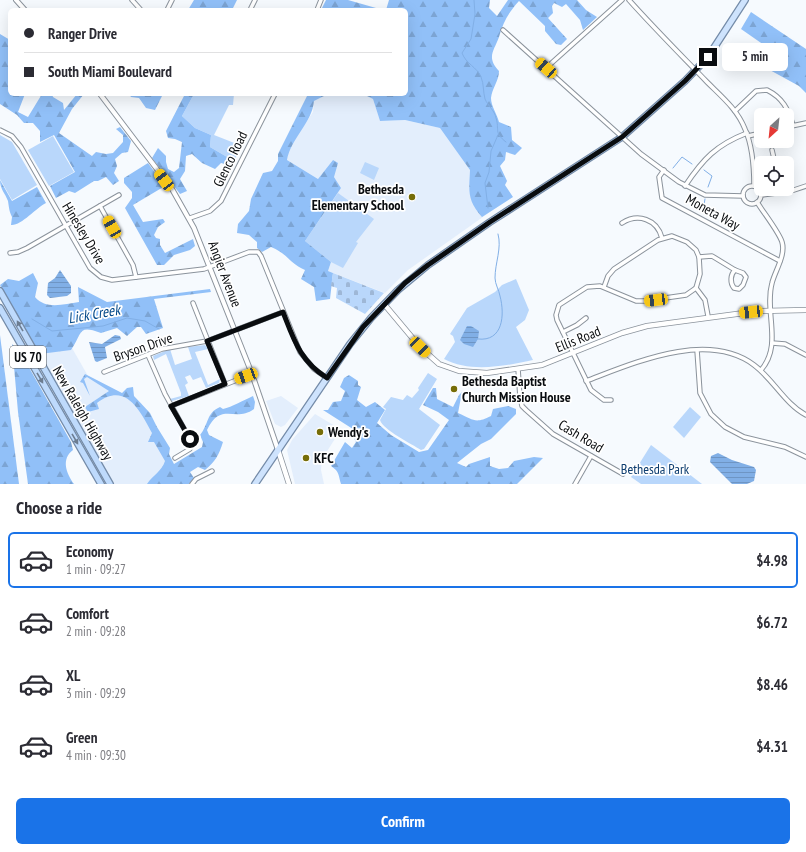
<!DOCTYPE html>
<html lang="en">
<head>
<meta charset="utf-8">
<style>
  :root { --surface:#fff; --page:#f2f2f3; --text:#2b2b33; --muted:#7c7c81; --line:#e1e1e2; --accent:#1a73e8 }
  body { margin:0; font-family:"PT Sans Narrow",sans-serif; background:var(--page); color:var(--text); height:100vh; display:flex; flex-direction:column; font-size:15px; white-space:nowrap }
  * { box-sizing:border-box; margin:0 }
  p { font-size:13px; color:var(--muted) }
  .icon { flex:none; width:22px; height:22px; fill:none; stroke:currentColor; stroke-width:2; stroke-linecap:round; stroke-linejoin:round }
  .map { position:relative; height:484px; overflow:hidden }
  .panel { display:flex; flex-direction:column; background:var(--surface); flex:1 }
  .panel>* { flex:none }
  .banner { position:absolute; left:8px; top:8px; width:400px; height:88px; border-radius:6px; box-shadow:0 4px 16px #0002; display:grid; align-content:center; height:88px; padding:0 16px; background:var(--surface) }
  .needle { width:26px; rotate:207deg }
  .controls { position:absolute; left:754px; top:108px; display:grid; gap:8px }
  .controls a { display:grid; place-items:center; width:40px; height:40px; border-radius:6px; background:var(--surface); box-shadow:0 4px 16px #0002; font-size:20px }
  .end { position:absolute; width:18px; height:18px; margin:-9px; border:5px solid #090c0f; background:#fff; box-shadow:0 0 0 2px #fff }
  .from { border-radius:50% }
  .bubble { position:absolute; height:28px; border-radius:6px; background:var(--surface); box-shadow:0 4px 16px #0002; font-size:13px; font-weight:700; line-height:28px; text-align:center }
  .car { position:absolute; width:12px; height:24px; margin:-12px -6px; border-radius:5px; box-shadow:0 0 3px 1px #0007; background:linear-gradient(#f5c518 24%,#345 0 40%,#f5c518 0 76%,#345 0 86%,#f5c518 0) }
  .banner b { display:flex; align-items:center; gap:14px; height:38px; font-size:15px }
  .banner b+b { border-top:1px solid var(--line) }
  .banner i { width:10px; height:10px; background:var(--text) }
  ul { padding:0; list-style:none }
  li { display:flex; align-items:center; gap:12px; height:56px; margin:0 8px 6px; padding:0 8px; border:2px solid transparent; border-radius:6px }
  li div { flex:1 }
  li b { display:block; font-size:15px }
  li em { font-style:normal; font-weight:700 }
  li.active { border-color:var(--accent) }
  li>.icon { width:36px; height:36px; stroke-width:1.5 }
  h2 { padding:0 16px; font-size:18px; line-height:48px }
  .primary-button { display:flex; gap:8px; margin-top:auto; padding:8px 16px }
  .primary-button a { flex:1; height:46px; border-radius:6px; background:var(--accent); color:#fff; font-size:16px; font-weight:700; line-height:46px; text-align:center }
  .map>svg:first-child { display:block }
  .built { fill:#e3eefc }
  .green { fill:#b9d7fb }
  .forest { fill:url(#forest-firs) }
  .cemetery { fill:url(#cemetery-stones) }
  .water { fill:url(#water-rules) }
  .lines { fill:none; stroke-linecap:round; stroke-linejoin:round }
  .stream { stroke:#81afe6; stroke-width:1 }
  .minor-casing { stroke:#8b939c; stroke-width:5.5 }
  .tertiary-casing { stroke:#8b939c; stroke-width:6 }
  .secondary-casing { stroke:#8b939c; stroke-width:6 }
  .primary-casing { stroke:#748ba8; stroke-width:8 }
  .trunk-casing { stroke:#748ba8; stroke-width:8 }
  .minor { stroke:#fff; stroke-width:3.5 }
  .tertiary { stroke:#fff; stroke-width:4 }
  .secondary { stroke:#fff; stroke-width:4.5 }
  .primary { stroke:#cee3fd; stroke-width:5.5 }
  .trunk { stroke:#bedafc; stroke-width:5.5 }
  .oneway { fill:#6d7d91 }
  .route { stroke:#090c0f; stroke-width:5 }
  .poi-dot { fill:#766d08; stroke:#fff; stroke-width:1.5 }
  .labels { text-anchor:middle; stroke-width:3.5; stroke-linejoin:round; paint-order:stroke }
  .shield { fill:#fff; stroke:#535557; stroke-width:1 }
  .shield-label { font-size:13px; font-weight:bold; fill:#090c0f }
  .street-label { font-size:14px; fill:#090c0f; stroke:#fff }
  .poi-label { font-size:14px; font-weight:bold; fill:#090c0f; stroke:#fff; text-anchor:start }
  .park-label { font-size:14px; fill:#0d3d6f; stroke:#fff }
  .water-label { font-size:15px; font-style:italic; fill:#044989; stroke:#fff }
</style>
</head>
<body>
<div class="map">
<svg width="806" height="484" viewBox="0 0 806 484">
  <defs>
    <pattern id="forest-firs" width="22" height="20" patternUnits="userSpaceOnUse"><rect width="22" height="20" fill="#91c0f8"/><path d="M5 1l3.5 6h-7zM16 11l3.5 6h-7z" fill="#7ca4d3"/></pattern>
    <pattern id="cemetery-stones" width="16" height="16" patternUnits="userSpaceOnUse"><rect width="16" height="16" fill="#b9d7fb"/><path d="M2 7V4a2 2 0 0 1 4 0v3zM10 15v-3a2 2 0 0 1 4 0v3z" fill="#9eb7d6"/></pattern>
    <pattern id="water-rules" width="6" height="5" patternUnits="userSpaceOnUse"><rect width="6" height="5" fill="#81afe6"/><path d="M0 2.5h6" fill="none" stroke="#6e95c4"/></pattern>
  </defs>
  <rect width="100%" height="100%" fill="#f6fafe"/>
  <g class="built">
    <path d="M328,94H363L373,99L380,121L405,120L440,128L497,207L408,270L385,293L328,271L331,262L304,241L341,188L334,177L333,160L318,179L287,160L289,148L313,112L314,101Z"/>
    <path d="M72,348L88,376L141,403L168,456L164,468L148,484H113L60,388L39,353Z"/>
    <path d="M281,396L298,408L285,425L281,427L275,424L266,401Z"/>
    <path d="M315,414L340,429V431L322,459L321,470L324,484H295L287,450L292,440Z"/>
  </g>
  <g class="green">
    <path d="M194,94H234L233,105H229L214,135L242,146L234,161L210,147L211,135L195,128L182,116Z"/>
    <path d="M0,135L12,142L37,185L12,200L0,179Z"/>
    <path d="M53,136L74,172L49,186L28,150Z"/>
    <path d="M365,162L379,168L374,180L360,173Z"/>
    <path d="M338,193L374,219L356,242L358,243L343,268L331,262L305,241Z"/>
    <path d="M516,279L529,310L525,320L516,327L533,360C506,366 470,373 444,359L455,342L453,336L450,334L467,308L495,292L502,285Z"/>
    <path d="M205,345L208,349L195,352L208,385L220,379L219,383L206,388L201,377L193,380L190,375L185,377L188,383L185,385L189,396L172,401L170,399L181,396V393L166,354L154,360L153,356L170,349L175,365L192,359L188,347Z"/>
    <path d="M428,373L437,379L419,409L440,425L424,449L421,450C412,444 383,430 380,420L386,409L383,407L391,397L403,400L407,395L412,398L419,390L418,388Z"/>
    <path d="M690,407L701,417L684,438L673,427Z"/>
    <path d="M651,445L702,484H641L631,477Z"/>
  </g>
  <g class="forest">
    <path d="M194,0H237L232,10H188Z"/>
    <path d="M326,0H348L383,10H321Z"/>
    <path d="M389,0H490L489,8L497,16L508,0H577L586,10L597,17L583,30L580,20L566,4L562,7L554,3L552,6L553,13L548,18L567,39L561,45L556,44L545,31V26L519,1C509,12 503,22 499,37C494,51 486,57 499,71C499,81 492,88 491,98C491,106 497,114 499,122L511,127L512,140L522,148L515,155L506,152L505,160L500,166L507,181L505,185L513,197L482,217C467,200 469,192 470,170L440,128L405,120L380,121L373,99L363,94H406V10H386Z"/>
    <path d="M751,12L806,49V93L799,86L755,62L764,45L741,29Z"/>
    <path d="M0,34L10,40V94H25L18,112L28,117L42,94H52L53,97L63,103L64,110L77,94H84L72,109L59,133L92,156L96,152L106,154L113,153L123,142V135L116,129L120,127L131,141L128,152L122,153L115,159L117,166L114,173L119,181L113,185L106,177L98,181H94L75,193L69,191L56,198L50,186L75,172L54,135L40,142V131L33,123H24L17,115L0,104Z"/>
    <path d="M129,94H163L155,110L146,108L139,98L131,97Z"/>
    <path d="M185,94H194L182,116L195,128L211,135L210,147L234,161L232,166L221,163L215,169L202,163L192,154L186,156L185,171L180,179L187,191L180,194L152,158L158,148L166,156V162L168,169L174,172L179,168L182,142L175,139L168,138L166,131Z"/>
    <path d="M308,94H328L314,101C312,123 291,138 287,160L318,179L333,160L338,163L334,177L341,188L305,241L331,262L328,271L333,273L330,299L316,301L314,287L301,279L305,270C290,264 287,253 271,247L262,252L257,248V242L249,235L237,233L238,224L249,211L251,199L263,173L272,171L278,161V154Z"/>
    <path d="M148,163L165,186L133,205L143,222L163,219L165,222L158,227L154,235L156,238L160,239V245L165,253L193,239L195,246L190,250L174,255L164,265H157L125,208L132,198V192L124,183V178Z"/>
    <path d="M0,180L12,201L37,187L46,203C36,208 21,226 11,225L12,217C9,211 9,207 8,201C5,193 0,189 0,180Z"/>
    <path d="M33,273L38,283L35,297C46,310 64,304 79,302L78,287L107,302L210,289L211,292L154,299L163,328L146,334L141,327H137L127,336L117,328L101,333C77,324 83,333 71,350L40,354L0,285L8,279L19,281Z"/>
    <path d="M0,335L19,484H0Z"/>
    <path d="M12,344L22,355L71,442L73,450C61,459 66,473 74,484H28L18,412Z"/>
    <path d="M85,374L122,393L127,388L133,387L134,396L150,413L157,427L170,448L169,454L174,464L202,447L203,442L200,435C209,424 206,413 220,407L223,409C232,407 244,400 253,396L255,402L254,409C235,423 221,401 207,430L209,435L223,442C219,455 215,462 205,470L198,467L190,472L194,478L189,484H147C153,475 162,471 165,461L154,442H148L152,433C140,411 126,381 97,403L99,409L88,412L85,407L109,391L87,377L84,379L90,396L83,383L80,382Z"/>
    <path d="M349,375L358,381V385L361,387L357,400L366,407L375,402L385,410L377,423L391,435L419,452L428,450L449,420L438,412L423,405L433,388H436L437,399L453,407L459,395L462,392L458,413C474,420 475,424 491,416L493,409L508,406L516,409V414L491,439L481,444L457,463L466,467L469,464L490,457V466L499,469L508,468L514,461L534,457L543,458L517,484H341C338,475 340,472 331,466L345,442L352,448L356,442L353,436L356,431L323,410H328L333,402L341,401L345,391L340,387L344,378Z"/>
  </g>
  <path class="cemetery" d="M333,273L384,293L365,314L336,298L337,288L331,286Z"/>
  <g class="water">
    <path d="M60,270L71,286V293L67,296L50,298L47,295L48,283L55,278Z"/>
    <path d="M467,326H471L479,331L478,339L473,347L464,344L460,340Z"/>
    <path d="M115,335L120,336L121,339L105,347L107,358L97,362L95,361L89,342L102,344Z"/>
    <path d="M718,453L732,460L754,467L756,470L754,481L747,484H732L710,462L711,456Z"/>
  </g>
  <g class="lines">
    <g class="stream">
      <path d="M474,0L475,14L471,39L462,53C466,64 477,67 481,77C484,84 483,92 485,99C488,106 495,111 496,118C500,130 493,132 506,142"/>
      <path d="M673,168L682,157L692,164"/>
      <path d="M704,170L712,176L708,187"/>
      <path d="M488,208L485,183L489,172L491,151L498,135"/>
      <path d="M703,210L705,199"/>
      <path d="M32,319L52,331L103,326L127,318L145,321L159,329"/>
      <path d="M478,339C503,342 505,315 500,296C499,290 495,284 495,278C495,263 502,248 498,234"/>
    </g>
    <g class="minor-casing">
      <g id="minor">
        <path d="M132,0L141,10"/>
        <path d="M629,0C654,28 681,55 707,82C722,97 737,109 745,129C753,147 754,167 754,186"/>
        <path d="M251,8L255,0"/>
        <path d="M167,10L172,0"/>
        <path d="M317,10L321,0"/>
        <path d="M503,30L641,154L679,182L705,195L743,196"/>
        <path d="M546,68L622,0"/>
        <path d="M735,111L756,91L767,90C783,98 788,109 793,125"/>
        <path d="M787,127L806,123"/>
        <path d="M0,130L12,136L21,147L90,268L101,277L112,280L204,269L249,252H258L261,256L300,352L314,369L327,378"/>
        <path d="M748,136L761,133"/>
        <path d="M772,150L775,163"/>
        <path d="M664,170L659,177L662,198L780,261"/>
        <path d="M685,186C703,159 716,145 747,133"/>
        <circle cx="752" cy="195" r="9"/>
        <path d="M761,195L791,191L806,186"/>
        <path d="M757,202C763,212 779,232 782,242C786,255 775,271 772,283C764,312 783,345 761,370"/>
        <path d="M100,206L133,265L136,277"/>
        <path d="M190,218L210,211L221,201L275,94"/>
        <path d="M622,223C638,213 657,219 662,238"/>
        <path d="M10,253L18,252L27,248L119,195"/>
        <path d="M699,257L712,256L735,270"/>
        <path d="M735,270L743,273L746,277L743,285L739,289L734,288C730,283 730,275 735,270Z"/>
        <path d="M604,287L608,276L614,269L658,240L672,236L687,242L696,250L699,257L700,274L696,288L686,295L644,301H636L600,286L587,287L559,305L556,315L557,320L591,390L604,400H611"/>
        <path d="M696,288L705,300L708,316"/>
        <path d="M193,303L225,384"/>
        <path d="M563,332L577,325L586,318"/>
        <path d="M772,343L785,344L806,355"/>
        <path d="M697,350L700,393L711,414L725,427L744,437L785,447L806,457"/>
        <path d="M148,355L165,394L192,443L190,449L175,458"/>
        <path d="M518,369L520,397L522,406L526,410L553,434L623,474"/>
        <path d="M104,372L162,349L207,341L283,312"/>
        <path d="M586,381C634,363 707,330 754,365C773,379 785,404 806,415"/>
        <path d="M171,406L252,374"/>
        <path d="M192,484L196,479L212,471"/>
        <path d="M575,484L591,456"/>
      </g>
    </g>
    <g class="tertiary-casing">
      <g id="tertiary">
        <path d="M16,0L25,10"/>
        <path d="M100,94L172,189L194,228L252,374L278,450"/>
      </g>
    </g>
    <g class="secondary-casing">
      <g id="secondary">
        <path d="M384,304L420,347L439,364L459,371L487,373L542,365L622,333L647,326L759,311L806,310"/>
        <path d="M278,450L289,484"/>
      </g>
    </g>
    <g class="primary-casing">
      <path id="primary" d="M255,484L350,344L371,318L398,290L428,265L490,222L622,137L685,81L708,57L745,0"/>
    </g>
    <g class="trunk-casing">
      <g id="trunk">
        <path d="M0,291L110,484"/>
        <path d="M0,308L101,484"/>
      </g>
    </g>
    <use href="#minor" class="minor"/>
    <use href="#tertiary" class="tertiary"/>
    <use href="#secondary" class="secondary"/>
    <use href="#primary" class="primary"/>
    <use href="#trunk" class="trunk"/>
  </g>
  <defs><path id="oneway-solid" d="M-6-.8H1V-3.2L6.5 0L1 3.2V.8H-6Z"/></defs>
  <g class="oneway">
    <use href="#oneway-solid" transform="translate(20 326) rotate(-120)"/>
    <use href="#oneway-solid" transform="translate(40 378) rotate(60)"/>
    <use href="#oneway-solid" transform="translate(75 439) rotate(60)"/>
  </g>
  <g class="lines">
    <path class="route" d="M190,439L171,406L225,384L207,341L283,312C294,340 300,361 327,378L363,327L405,283L428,265L490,222L622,137L685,81L708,57"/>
  </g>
  <g class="poi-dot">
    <circle cx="412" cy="197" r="4"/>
    <circle cx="454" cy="389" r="4"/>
    <circle cx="320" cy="432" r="4"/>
    <circle cx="306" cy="458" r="4"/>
  </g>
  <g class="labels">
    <rect class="shield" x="10" y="346" width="36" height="22" rx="3"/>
    <g class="shield-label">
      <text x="28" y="362">US 70</text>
    </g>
    <g class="street-label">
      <text transform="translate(230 159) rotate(-64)" y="5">Glenco Road</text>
      <text transform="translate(713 212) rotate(29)" y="5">Moneta Way</text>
      <text transform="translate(84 233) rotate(59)" y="5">Hinesley Drive</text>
      <text transform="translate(225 274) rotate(69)" y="5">Angier Avenue</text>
      <text transform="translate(578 339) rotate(-22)" y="5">Ellis Road</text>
      <text transform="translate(143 347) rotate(-19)" y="5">Bryson Drive</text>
      <text transform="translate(83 413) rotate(60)" y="5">New Raleigh Highway</text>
      <text transform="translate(581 436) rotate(31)" y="5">Cash Road</text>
    </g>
    <g class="poi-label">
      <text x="404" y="194" text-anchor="end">Bethesda<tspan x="404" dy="16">Elementary School</tspan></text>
      <text x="462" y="386">Bethesda Baptist<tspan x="462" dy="16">Church Mission House</tspan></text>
      <text x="328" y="437">Wendy's</text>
      <text x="314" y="463">KFC</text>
    </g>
    <g class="park-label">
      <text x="655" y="474">Bethesda Park</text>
    </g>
    <g class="water-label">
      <text transform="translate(94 314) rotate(-10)" y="5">Lick Creek</text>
    </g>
  </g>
</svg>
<div class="controls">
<a><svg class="needle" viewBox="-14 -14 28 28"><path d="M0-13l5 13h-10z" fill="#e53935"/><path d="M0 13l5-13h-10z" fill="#7c7c81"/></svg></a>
<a><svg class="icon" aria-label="locate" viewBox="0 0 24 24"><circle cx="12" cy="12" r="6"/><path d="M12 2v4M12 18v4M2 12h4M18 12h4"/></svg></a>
</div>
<i class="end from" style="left:190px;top:439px"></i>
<i class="end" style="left:708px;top:57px"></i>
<div class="bubble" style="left:722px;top:43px;width:66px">5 min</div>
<i class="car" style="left:546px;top:68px;rotate:311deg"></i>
<i class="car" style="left:164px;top:180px;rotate:323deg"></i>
<i class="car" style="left:112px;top:227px;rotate:330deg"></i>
<i class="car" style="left:656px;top:300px;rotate:263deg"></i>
<i class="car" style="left:751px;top:312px;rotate:264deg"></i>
<i class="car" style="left:420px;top:347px;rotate:134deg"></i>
<i class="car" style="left:246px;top:376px;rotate:250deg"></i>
<div class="banner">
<b><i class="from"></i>Ranger Drive</b>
<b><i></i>South Miami Boulevard</b>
</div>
</div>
<section class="panel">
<h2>Choose a ride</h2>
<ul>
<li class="active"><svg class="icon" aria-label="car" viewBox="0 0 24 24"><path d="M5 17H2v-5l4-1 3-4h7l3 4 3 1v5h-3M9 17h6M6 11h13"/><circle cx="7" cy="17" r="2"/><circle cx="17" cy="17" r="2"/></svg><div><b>Economy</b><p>1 min · 09:27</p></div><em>$4.98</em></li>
<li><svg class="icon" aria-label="car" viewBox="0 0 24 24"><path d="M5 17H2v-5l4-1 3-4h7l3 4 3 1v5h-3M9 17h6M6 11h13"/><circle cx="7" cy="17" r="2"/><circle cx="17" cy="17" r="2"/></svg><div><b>Comfort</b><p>2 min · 09:28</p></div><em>$6.72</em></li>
<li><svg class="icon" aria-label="car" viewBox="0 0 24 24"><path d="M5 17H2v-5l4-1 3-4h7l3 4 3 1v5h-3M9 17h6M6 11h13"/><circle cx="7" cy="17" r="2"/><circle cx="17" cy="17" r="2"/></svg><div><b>XL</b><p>3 min · 09:29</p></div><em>$8.46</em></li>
<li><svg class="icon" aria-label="car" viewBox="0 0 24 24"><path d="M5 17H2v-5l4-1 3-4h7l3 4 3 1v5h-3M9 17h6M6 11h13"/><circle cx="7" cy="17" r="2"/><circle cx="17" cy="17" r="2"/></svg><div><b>Green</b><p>4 min · 09:30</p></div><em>$4.31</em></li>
</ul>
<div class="primary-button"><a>Confirm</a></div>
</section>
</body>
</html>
